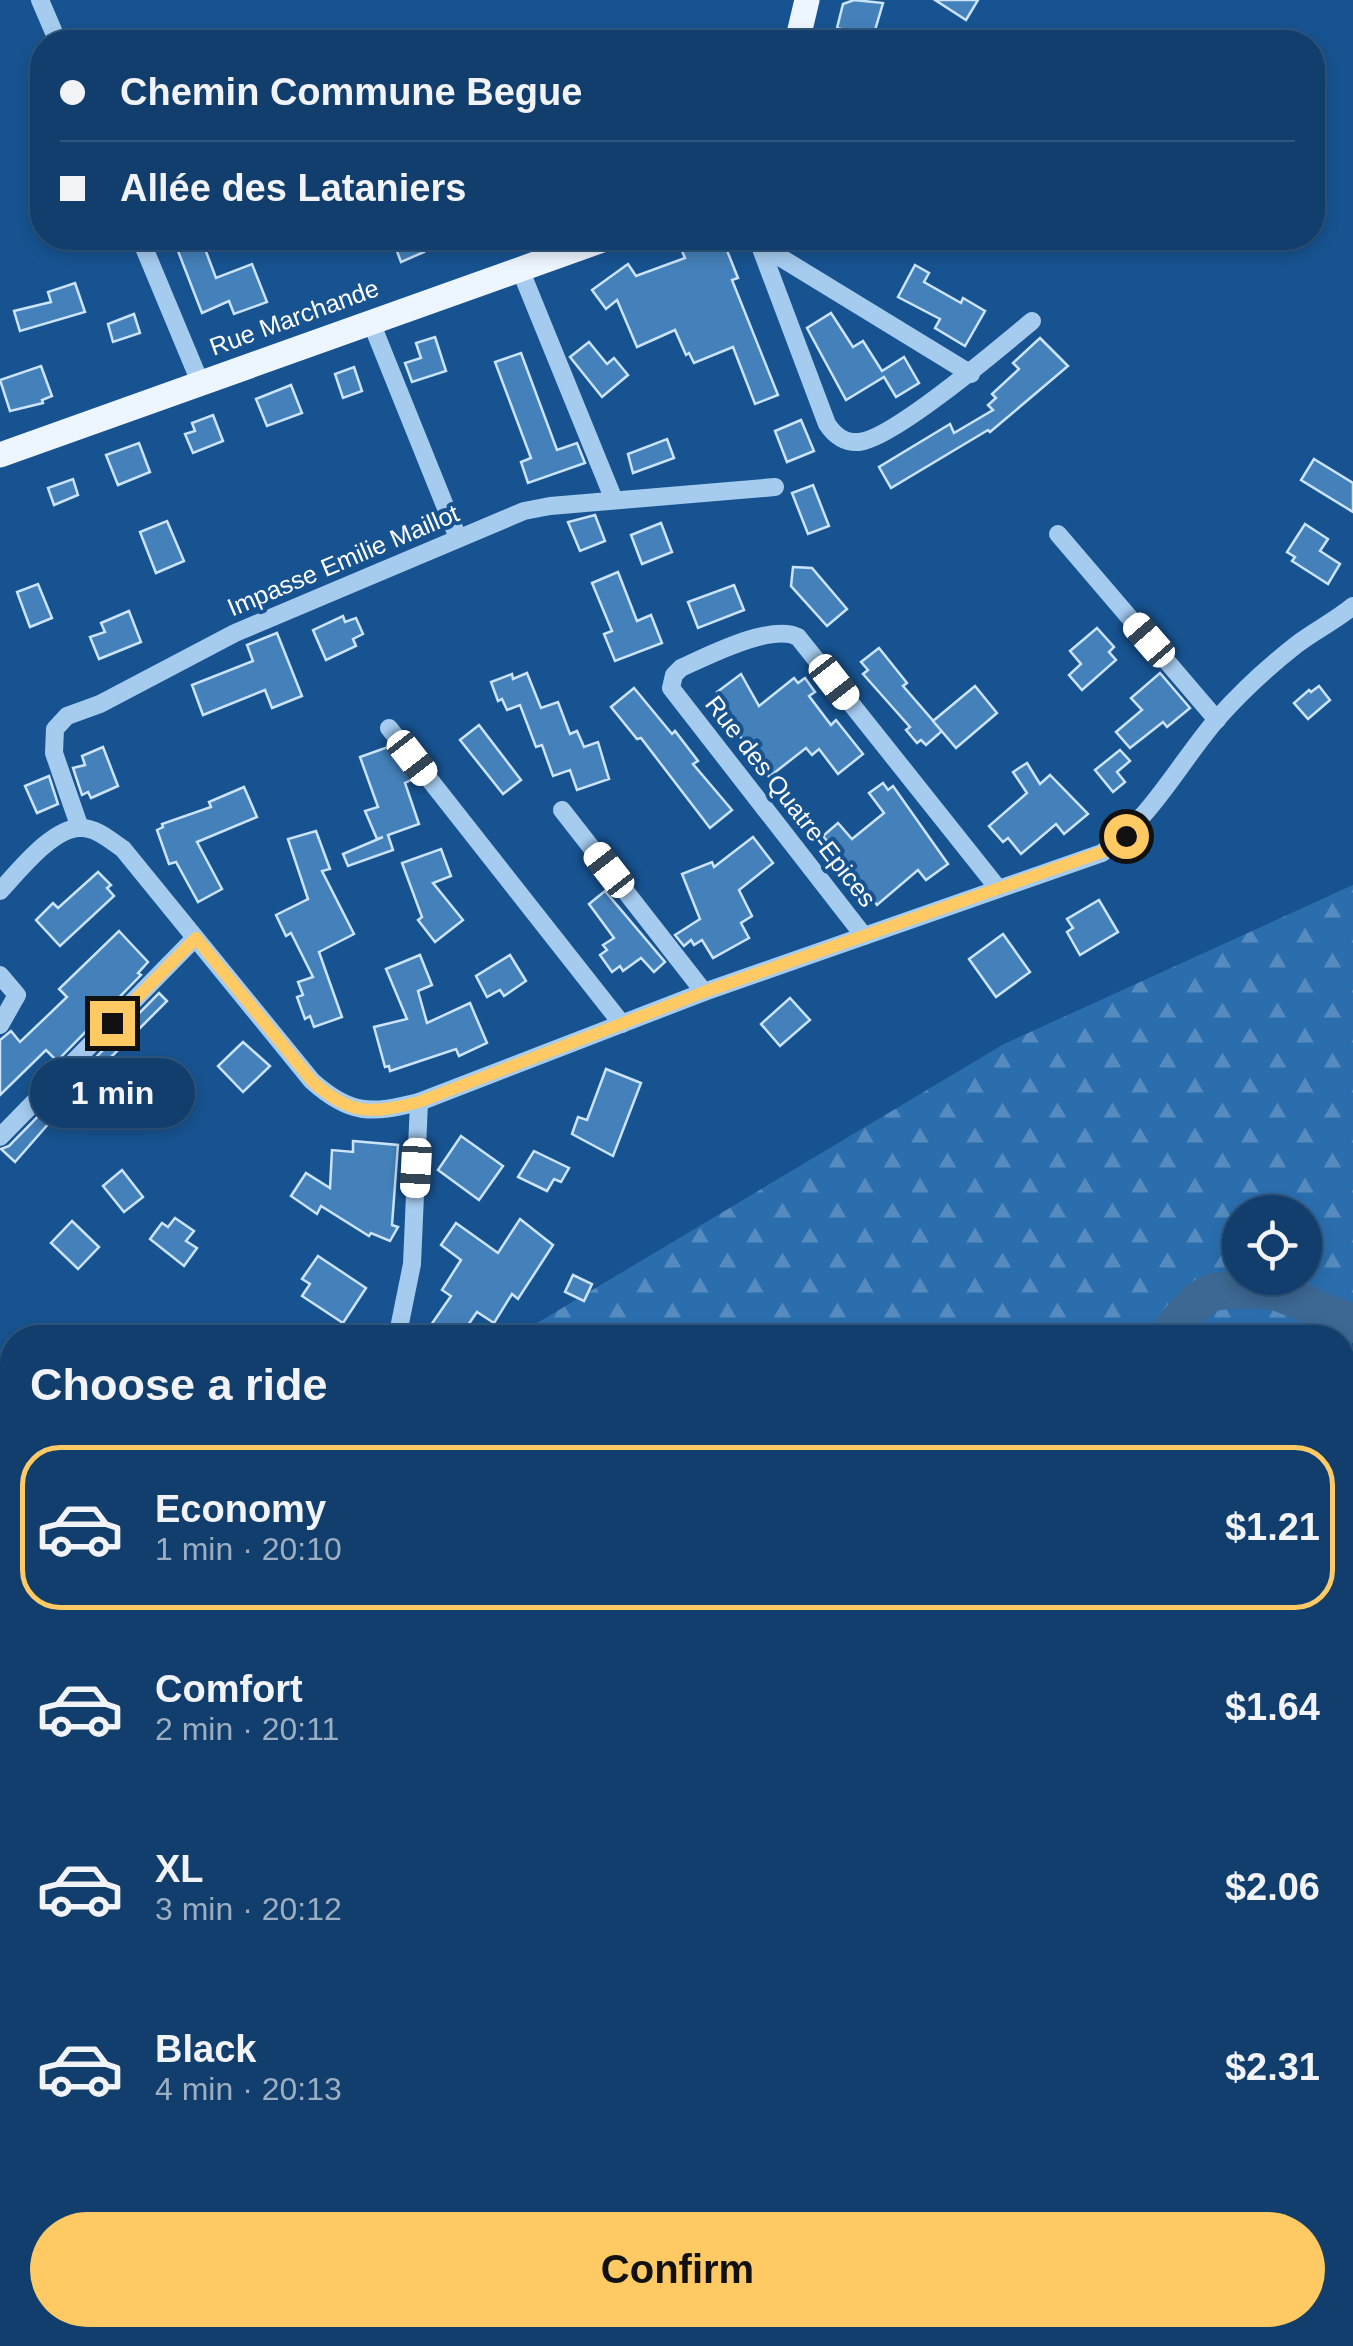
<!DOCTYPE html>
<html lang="en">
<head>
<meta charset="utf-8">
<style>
  :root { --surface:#113e6c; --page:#1e4974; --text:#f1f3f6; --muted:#9caec2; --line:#30577f; --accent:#ffc963 }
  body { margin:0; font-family:Arial,sans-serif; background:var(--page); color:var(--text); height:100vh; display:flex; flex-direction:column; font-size:38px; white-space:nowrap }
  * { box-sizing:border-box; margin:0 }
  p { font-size:32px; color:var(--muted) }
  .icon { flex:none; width:55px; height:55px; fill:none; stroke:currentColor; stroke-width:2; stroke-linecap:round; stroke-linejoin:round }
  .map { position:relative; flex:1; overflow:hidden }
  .panel { position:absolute; left:0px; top:1325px; width:1355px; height:1022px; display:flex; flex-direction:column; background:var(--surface); border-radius:40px 40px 0 0; box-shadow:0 5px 15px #0003,0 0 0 2px var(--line) }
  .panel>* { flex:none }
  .top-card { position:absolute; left:30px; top:30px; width:1295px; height:220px; border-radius:40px; box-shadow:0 5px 15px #0003,0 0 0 2px var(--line); display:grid; align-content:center; height:220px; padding:0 30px; background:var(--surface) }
  .controls { position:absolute; left:1222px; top:1195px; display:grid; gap:20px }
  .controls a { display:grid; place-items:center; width:100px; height:100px; border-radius:50%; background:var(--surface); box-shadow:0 5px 15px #0003,0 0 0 2px var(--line); font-size:50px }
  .end { position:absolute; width:45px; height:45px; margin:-22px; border:12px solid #ffc963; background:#111; box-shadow:0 0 0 5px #111 }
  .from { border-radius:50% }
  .bubble { position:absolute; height:70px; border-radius:35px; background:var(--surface); box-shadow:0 5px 15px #0003,0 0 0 2px var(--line); font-size:32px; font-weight:700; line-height:70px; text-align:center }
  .car { position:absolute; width:30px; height:60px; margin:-30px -15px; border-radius:12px; box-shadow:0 0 8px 2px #0007; background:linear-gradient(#fff 24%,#345 0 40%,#fff 0 76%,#345 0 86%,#fff 0) }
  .top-card b { display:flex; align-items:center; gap:35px; height:95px; font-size:38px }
  .top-card b+b { border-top:2px solid var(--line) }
  .top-card i { width:25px; height:25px; background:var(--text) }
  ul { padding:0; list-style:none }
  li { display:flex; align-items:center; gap:30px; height:165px; margin:0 20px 15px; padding:0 10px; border:5px solid transparent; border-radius:40px }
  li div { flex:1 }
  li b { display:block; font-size:38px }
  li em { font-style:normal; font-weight:700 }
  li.selected { border-color:var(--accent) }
  li>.icon { width:90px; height:90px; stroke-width:1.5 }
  h2 { padding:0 30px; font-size:45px; line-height:120px }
  .primary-button { display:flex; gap:20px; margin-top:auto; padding:20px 30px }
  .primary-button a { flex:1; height:115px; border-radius:60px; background:var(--accent); color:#111; font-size:40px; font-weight:700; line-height:115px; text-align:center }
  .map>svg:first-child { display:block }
  .forest { fill:url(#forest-firs); fill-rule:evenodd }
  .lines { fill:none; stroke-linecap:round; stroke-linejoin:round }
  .river { stroke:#3c6893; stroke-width:38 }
  .building { fill:#4480b9; stroke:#cbe4fb; stroke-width:2.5 }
  .minor { stroke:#a5cbef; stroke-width:18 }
  .major { stroke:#edf5ff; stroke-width:25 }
  .route { stroke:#ffc963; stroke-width:12 }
  .labels { text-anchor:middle; stroke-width:8; stroke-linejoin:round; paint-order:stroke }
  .street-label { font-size:25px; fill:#fff; stroke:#175390 }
</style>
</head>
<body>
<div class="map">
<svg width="1353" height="2346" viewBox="0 0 1353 2346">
  <defs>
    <pattern id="forest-firs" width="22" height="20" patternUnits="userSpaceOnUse" patternTransform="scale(2.5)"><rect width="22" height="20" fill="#2a6eae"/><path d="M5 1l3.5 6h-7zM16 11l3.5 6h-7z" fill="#558bbe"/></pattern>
  </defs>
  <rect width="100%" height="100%" fill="#175390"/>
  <g class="forest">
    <path d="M1353,885V1342L1343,1353L1342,1338H512L1004,1044ZM1240,1212H1305V1278H1240Z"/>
    <path d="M0,1965L12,1966V2267H0Z"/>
  </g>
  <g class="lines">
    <g class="river">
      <path d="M1167,1338C1176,1323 1195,1300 1211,1293C1221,1289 1271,1289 1281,1293C1305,1303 1329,1314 1353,1324"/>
      <path d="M0,2147L12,2146"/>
    </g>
  </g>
  <g class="building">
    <path d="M854,0L883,3L873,37L837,28L843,4Z"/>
    <path d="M935,0H978L966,20Z"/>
    <path d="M392,238H419L424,252L401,262Z"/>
    <path d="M715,238H722L738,278L732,280L778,395L755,404L733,347L694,363L689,353L686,355L675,330L637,347L617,300L606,309L592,290L628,264L636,276L685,258L682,251Z"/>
    <path d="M202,241L216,278L252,264L267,302L234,314L229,301L202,313L178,251Z"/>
    <path d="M915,265L929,273L924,282L961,303L963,298L985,311L965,346L935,328L940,319L898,297Z"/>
    <path d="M75,283L85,312L20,331L14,311L51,302L48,292Z"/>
    <path d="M831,313L853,347L863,341L882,371L904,357L919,383L896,397L884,377L846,400L807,328Z"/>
    <path d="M134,314L140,333L113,342L108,324Z"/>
    <path d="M435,337L446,371L412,382L405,363L421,358L416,343Z"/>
    <path d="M1040,338L1068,366L990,432L988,430L891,488L879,467L950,424L954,433L993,410L988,405L996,398L992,394L1019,369L1013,363Z"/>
    <path d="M589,342L607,364L614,358L628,375L602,397L570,357Z"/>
    <path d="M521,353L557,450L577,443L585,463L528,483L521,462L531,458L495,362Z"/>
    <path d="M41,366L52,396L42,400L43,403L10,411L0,380Z"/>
    <path d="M354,367L362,391L343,398L335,374Z"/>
    <path d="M291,385L302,413L267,426L256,399Z"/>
    <path d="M213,415L223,441L193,453L185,434L195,431L192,423Z"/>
    <path d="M801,420L814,451L787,462L775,431Z"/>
    <path d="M667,439L674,458L633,473L628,454Z"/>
    <path d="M139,443L150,472L118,485L106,455Z"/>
    <path d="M1314,459L1353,483V512L1301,480Z"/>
    <path d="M73,479L78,495L54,505L48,488Z"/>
    <path d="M813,485L829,526L808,534L792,493Z"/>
    <path d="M595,515L605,541L580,551L568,522Z"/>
    <path d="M167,521L184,561L156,573L140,532Z"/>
    <path d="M661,523L672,552L642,564L631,535Z"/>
    <path d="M1305,524L1328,539L1320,551L1340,564L1328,584L1292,561L1295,557L1287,552Z"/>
    <path d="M793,567L812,568L847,609L827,626L791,586Z"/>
    <path d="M618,572L637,621L651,615L662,643L615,661L604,634L612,631L592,583Z"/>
    <path d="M38,584L52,618L30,627L17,592Z"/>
    <path d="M734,585L744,610L698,628L688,602Z"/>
    <path d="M129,611L141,642L99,659L90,637L105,632L101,623Z"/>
    <path d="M343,616L345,622L356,618L363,634L353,639L356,646L326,660L313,630Z"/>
    <path d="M1097,628L1114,647L1109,652L1116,660L1082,690L1069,675L1081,664L1070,651Z"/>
    <path d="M277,633L302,696L272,708L265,690L203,715L192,685L253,661L247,645Z"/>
    <path d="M879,648L907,683L903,686L942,731L926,745L921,740L917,743L906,730L910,727L863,674L868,670L861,662Z"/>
    <path d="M527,673L541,708L558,702L570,734L577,731L584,747L598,742L609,779L577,790L570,770L553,776L542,745L536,747L520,705L507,710L502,699L498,701L491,682L512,674L513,679Z"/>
    <path d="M1160,673L1190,708L1167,727L1163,722L1130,748L1116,732L1142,710L1131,698Z"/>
    <path d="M741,674L759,706L794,678L798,683L805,678L815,692L809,696L831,725L836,720L863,754L838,774L819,749L812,755L806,748L769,777L724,714L728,710L717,692Z"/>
    <path d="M975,686L997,713L956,748L933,721Z"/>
    <path d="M1319,686L1330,700L1308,719L1294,703L1309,690L1311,692Z"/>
    <path d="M634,688L672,734L675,731L698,761L693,764L732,810L710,828L641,738L637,739L611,707Z"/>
    <path d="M479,725L521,780L503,794L460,740Z"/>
    <path d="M103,747L118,786L91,798L88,792L82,795L73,768L85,765L82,756Z"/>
    <path d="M388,747L409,773L411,780L405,783L419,824L388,835L393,850L348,866L343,854L383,837L377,839L365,811L378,807L360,757Z"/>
    <path d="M1120,750L1130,761L1117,772L1125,782L1113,792L1095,770Z"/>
    <path d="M1027,763L1040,784L1050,775L1088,814L1064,834L1056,824L1021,854L1008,838L1003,842L989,826L1027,793L1013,772Z"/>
    <path d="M49,776L58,804L37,813L25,786Z"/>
    <path d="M883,783L888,790L893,786L948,864L926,880L918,870L877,905L823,836L838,823L852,839L884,813L869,793Z"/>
    <path d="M244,787L257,817L197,842L222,889L198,902L176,862L169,864L157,830L163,827L162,824L211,807L209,802Z"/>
    <path d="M316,831L330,869L322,871L354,934L319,952L342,1017L314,1027L310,1016L305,1019L297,997L303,995L298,982L313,977L291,933L286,936L276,915L308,899L288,839Z"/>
    <path d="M753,837L773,863L739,890L752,916L741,923L749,938L713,958L702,940L694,945L691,940L684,946L675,935L700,919L682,874L712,862L714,867Z"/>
    <path d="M441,849L451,876L433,883L463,920L435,942L418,920L422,917L402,863Z"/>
    <path d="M98,872L111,885L107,888L114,896L60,946L36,920L53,903L58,908Z"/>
    <path d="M605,891L665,962L654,972L641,958L623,971L620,966L612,972L600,955L607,950L603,945L614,938L589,904Z"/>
    <path d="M1099,900L1118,932L1080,955L1067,932L1073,928L1067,919Z"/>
    <path d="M119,931L148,962L138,973L141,975L57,1061L46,1050L0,1095V1040L11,1031L20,1042L67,997L59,989Z"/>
    <path d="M1003,934L1030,972L996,997L969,959Z"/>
    <path d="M420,955L432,985L418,991L427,1023L470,1003L487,1043L459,1056L456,1049L390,1071L389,1066L385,1067L374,1027L407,1019L386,969Z"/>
    <path d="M510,955L526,981L504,996L500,990L487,997L476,976Z"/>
    <path d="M159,993L167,1001L77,1091L15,1162L1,1149L9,1146Z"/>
    <path d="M790,998L810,1020L780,1046L761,1024Z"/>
    <path d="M243,1042L270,1066L243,1092L218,1066Z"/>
    <path d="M606,1069L641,1083L613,1156L572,1134L578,1117L587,1120Z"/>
    <path d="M461,1136L503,1166L479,1200L438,1170Z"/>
    <path d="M353,1141L398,1145L392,1225L398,1227L390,1241L371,1233L369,1236L321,1206L317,1214L291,1196L306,1173L330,1188L332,1150L353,1152Z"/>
    <path d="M534,1151L569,1168L561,1182L554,1179L547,1191L518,1177Z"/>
    <path d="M122,1170L143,1197L124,1212L103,1186Z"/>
    <path d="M175,1218L194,1231L186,1241L197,1248L184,1266L150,1239L162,1223L168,1227Z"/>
    <path d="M520,1219L553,1245L518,1299L512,1294L494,1323L477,1312L459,1338H422L451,1296L442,1290L461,1260L441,1245L456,1223L498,1253Z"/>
    <path d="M72,1221L99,1247L78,1269L51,1243Z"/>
    <path d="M318,1256L366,1288L343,1323L302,1296L310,1284L302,1279Z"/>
    <path d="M573,1275L592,1284L584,1301L565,1292Z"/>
  </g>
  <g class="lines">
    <g class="minor">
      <path d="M40,0L58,42"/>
      <path d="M140,238L200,382"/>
      <path d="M757,238L827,424C835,436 844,443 859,442C893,439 1002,346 1032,321"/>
      <path d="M760,245L971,374"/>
      <path d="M520,269L614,500"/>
      <path d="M371,322L458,538"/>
      <path d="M1058,534L1217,720"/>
      <path d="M389,728L622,1024"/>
      <path d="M562,810L704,992"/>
      <path d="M80,828L54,753L55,729L67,716L100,704L235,633L524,511L550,506L775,487"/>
      <path d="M0,891C18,872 52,828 80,828C96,827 111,841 123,849L312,1081C350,1115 371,1114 419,1102L704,992L1102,853C1152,817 1178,765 1217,719C1240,693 1268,667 1296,645C1314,631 1335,621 1353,606"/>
      <path d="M864,936L671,688L674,675L681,668C708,656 771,623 798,637L997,887"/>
      <path d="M0,975L17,995L0,1025"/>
      <path d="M0,1137L195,938"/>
      <path d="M397,1338L412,1264L419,1102"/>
      <path d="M0,1494L12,1492"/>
      <path d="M0,1555L12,1570"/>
      <path d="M0,1776L12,1771"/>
    </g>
    <g class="major">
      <path d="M797,42L807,0"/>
      <path d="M0,455L608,238"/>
    </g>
  </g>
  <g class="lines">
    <path class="route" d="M112,1023L196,938L312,1081C350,1116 371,1114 419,1102L704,992L1102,852L1126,836"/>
  </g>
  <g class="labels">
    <g class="street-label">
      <text transform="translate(294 317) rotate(-20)" y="9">Rue Marchande</text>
      <text transform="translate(343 560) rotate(-23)" y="9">Impasse Emilie Maillot</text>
      <text transform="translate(791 801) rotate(52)" y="9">Rue des Quatre-Epices</text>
    </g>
  </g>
</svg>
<div class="controls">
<a><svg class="icon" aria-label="locate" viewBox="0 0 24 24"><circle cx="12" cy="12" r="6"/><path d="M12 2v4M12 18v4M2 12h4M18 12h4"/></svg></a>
</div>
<i class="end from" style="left:1126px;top:836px"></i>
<i class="end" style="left:112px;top:1023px"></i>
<div class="bubble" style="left:30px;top:1058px;width:165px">1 min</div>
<i class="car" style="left:1149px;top:640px;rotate:319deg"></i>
<i class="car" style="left:834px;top:682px;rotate:142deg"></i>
<i class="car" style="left:412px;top:758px;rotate:142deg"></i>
<i class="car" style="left:609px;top:870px;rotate:322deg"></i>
<i class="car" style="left:416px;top:1168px;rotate:183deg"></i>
<div class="top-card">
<b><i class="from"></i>Chemin Commune Begue</b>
<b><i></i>Allée des Lataniers</b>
</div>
<section class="panel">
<h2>Choose a ride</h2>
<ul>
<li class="selected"><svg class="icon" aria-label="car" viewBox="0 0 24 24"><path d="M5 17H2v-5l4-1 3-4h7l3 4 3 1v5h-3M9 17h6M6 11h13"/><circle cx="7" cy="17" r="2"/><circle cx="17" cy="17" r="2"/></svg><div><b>Economy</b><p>1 min · 20:10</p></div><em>$1.21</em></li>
<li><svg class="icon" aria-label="car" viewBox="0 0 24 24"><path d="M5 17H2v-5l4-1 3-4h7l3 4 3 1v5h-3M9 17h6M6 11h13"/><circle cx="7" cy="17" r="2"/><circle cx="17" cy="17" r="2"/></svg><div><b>Comfort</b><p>2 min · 20:11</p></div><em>$1.64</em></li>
<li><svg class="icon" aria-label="car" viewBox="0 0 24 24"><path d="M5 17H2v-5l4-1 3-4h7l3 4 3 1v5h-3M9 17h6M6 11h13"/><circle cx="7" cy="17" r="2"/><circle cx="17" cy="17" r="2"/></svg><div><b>XL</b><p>3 min · 20:12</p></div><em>$2.06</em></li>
<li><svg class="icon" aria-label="car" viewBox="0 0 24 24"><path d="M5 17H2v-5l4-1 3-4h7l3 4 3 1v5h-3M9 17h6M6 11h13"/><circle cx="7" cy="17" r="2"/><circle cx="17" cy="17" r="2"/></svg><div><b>Black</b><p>4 min · 20:13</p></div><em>$2.31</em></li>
</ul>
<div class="primary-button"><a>Confirm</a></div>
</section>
</div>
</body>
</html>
